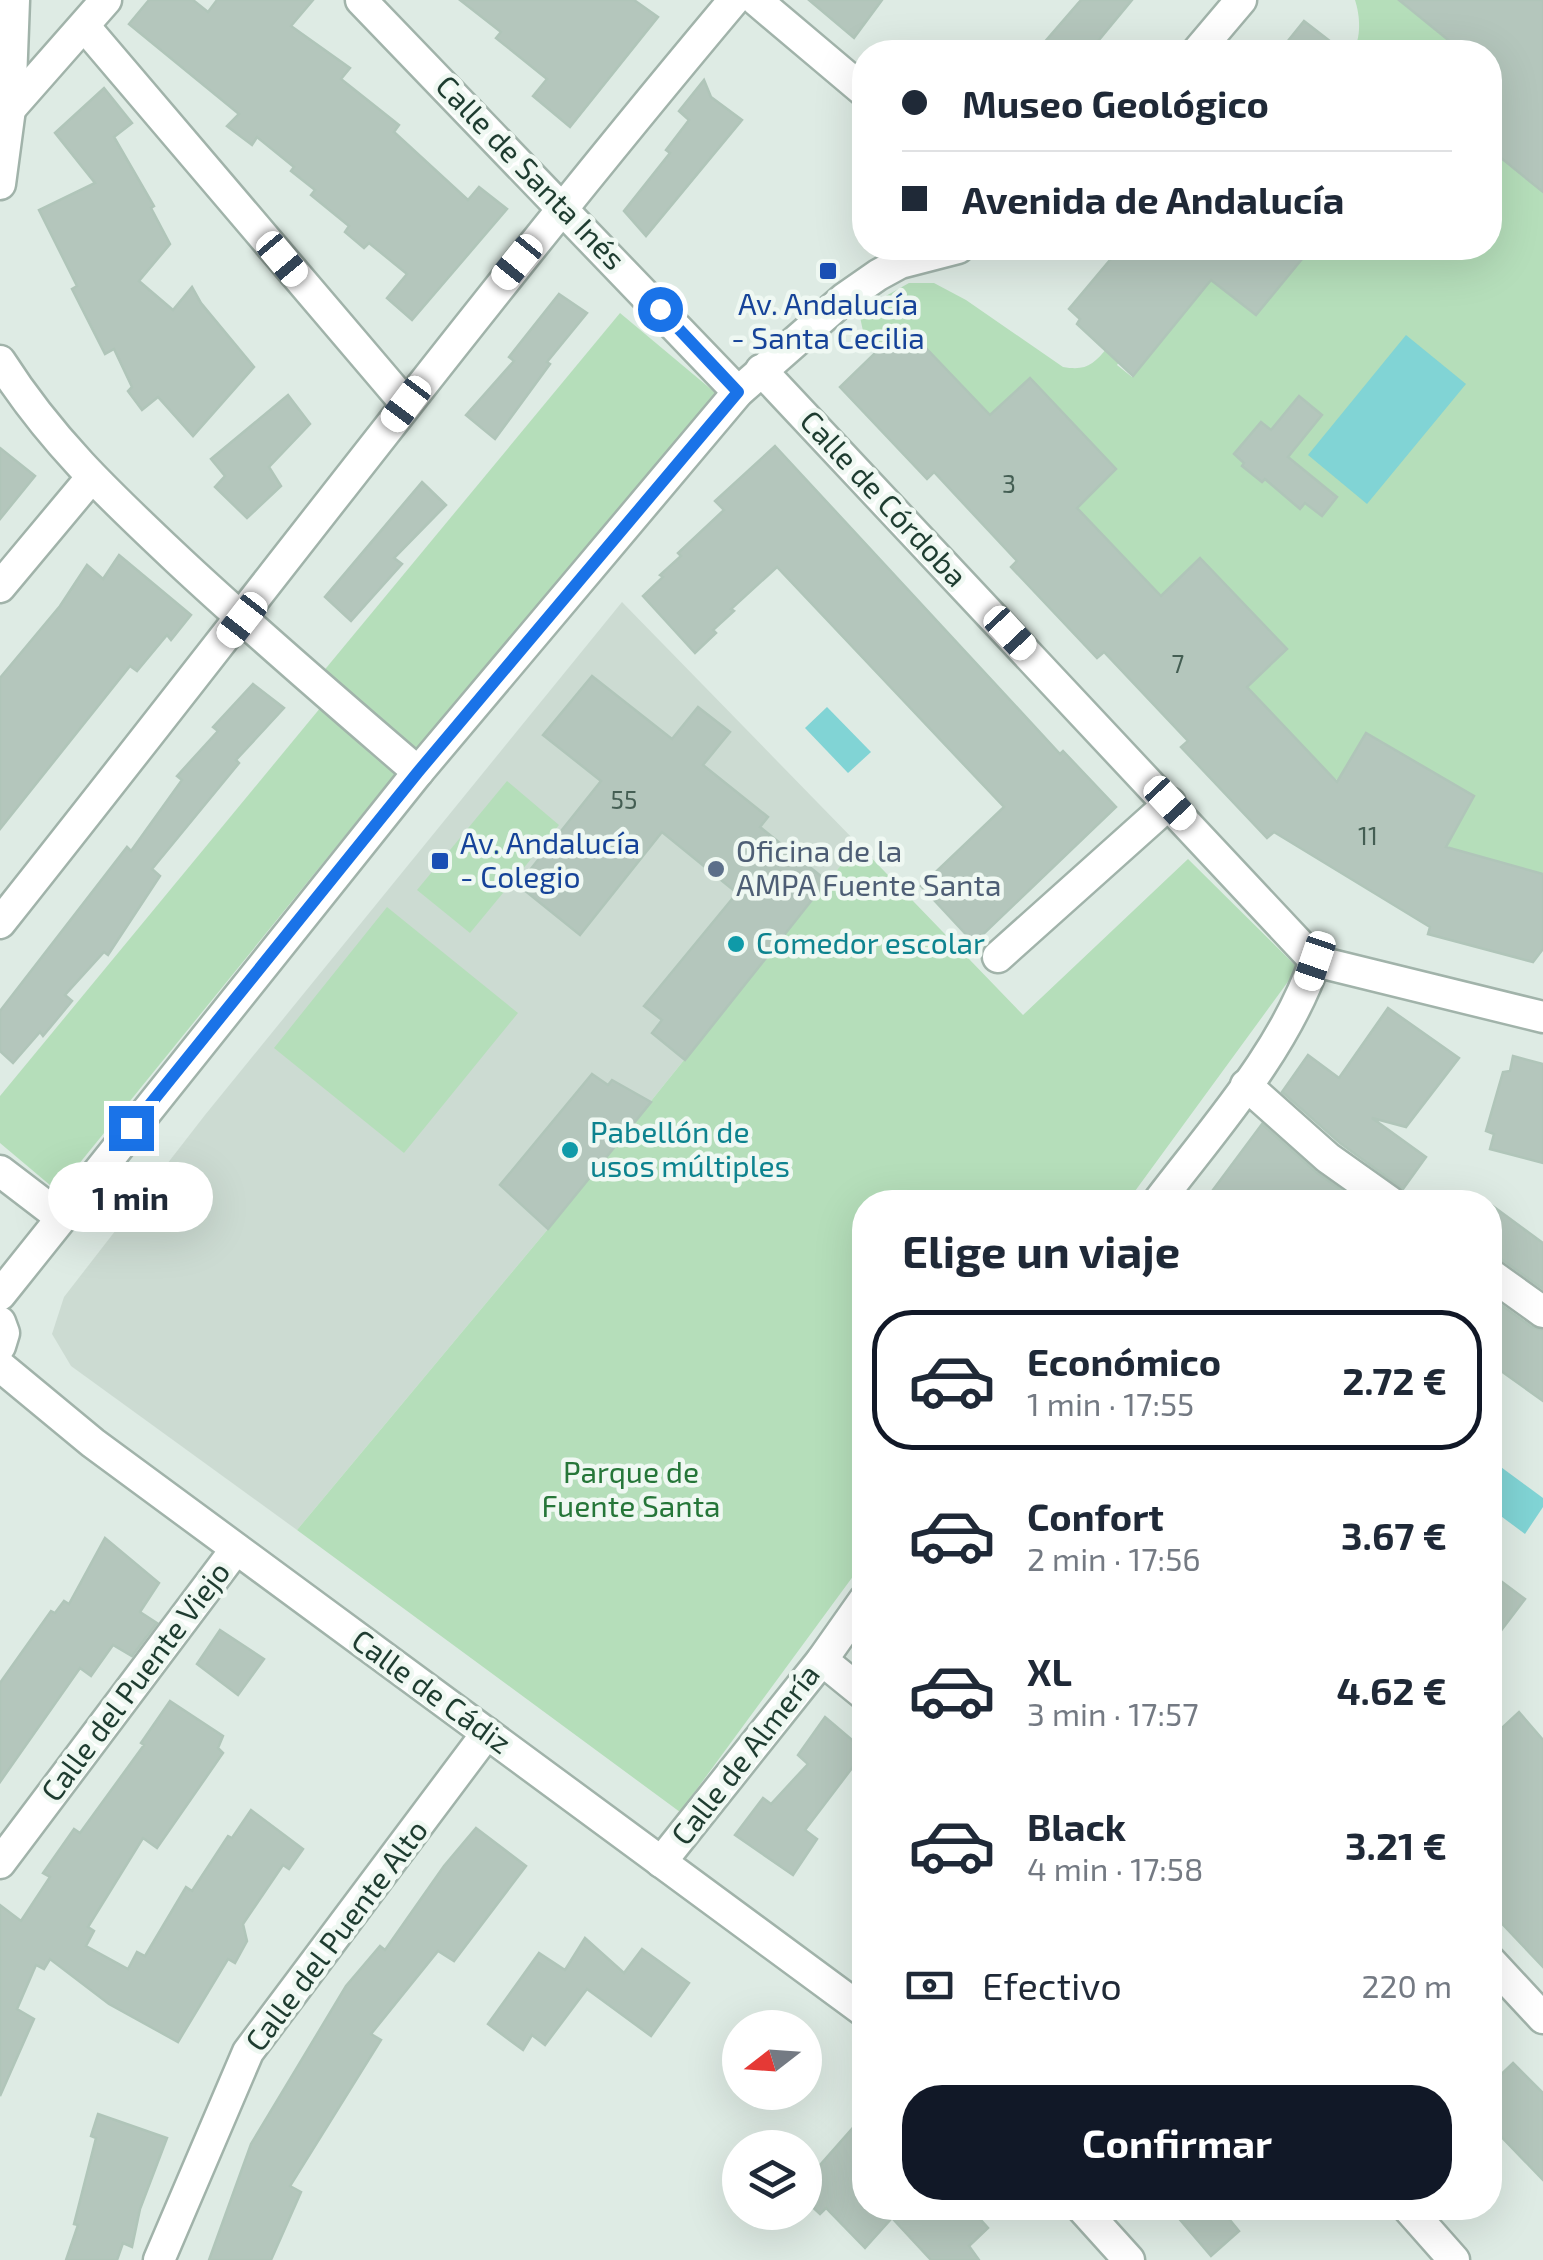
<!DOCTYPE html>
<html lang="es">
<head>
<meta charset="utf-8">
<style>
  :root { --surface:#fff; --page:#f6f6f7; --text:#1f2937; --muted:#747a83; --line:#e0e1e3; --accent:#111827 }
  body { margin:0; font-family:"Exo 2",sans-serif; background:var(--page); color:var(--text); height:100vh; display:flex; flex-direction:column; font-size:38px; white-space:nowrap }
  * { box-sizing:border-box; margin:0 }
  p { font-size:32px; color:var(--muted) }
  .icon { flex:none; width:55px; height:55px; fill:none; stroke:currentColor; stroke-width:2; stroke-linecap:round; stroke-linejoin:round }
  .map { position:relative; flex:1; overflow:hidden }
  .drawer { position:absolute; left:852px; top:1190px; width:650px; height:1030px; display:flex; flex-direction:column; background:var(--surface); border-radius:40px; box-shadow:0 10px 40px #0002 }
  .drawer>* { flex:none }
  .top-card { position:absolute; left:852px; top:40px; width:650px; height:220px; border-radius:40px; box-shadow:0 10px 40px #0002; display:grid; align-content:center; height:220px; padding:0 50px; background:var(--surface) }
  .needle { width:65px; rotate:253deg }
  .fabs { position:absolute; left:722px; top:2010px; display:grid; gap:20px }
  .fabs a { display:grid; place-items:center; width:100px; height:100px; border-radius:50%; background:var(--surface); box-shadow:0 10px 40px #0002; font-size:50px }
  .end { position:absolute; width:45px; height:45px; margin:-22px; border:12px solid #1a73e8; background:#fff; box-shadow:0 0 0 5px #fff }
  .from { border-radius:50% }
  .bubble { position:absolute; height:70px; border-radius:35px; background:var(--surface); box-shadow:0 10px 40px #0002; font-size:32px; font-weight:700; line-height:70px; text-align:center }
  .car { position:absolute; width:30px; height:60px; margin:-30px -15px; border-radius:12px; box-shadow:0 0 8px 2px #0007; background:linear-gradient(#fff 24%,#345 0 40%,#fff 0 76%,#345 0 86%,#fff 0) }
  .top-card b { display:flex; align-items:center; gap:35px; height:95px; font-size:38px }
  .top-card b+b { border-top:2px solid var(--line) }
  .top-card i { width:25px; height:25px; background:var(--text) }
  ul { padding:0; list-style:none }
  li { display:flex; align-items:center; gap:30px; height:140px; margin:0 20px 15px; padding:0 30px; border:5px solid transparent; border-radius:40px }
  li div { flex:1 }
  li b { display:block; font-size:38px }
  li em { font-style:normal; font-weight:700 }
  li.selected { border-color:var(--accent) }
  li>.icon { width:90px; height:90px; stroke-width:1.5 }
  h2 { padding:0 50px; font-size:45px; line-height:120px }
  .pay { display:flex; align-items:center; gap:25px; height:110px; padding:0 50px; font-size:38px }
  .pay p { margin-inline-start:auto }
  .primary-button { display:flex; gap:20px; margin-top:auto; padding:20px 50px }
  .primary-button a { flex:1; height:115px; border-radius:40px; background:var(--accent); color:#fff; font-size:40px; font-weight:700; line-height:115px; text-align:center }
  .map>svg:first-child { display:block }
  .built { fill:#ccdbd2 }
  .green { fill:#b5deba }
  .water { fill:#81d4d5 }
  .building { fill:#b4c6bc; stroke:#b0c5b9; stroke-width:2.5 }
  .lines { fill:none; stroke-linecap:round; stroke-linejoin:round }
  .minor-casing { stroke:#a1b3aa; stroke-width:35 }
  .minor { stroke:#fff; stroke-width:30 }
  .route { stroke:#1a73e8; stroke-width:12 }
  .transit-dot { fill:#1a4fb4; stroke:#eff8f2; stroke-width:4 }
  .service-dot { fill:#5c6f8a; stroke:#eff8f2; stroke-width:4 }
  .culture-dot { fill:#0f9aa8; stroke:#eff8f2; stroke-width:4 }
  .labels { text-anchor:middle; stroke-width:9; stroke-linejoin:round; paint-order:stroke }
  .number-label { font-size:25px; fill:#445e53 }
  .street-label { font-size:30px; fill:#1e3c30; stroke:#eff8f2 }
  .transit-label { font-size:30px; fill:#164399; stroke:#eff8f2 }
  .service-label { font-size:30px; fill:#4e5e75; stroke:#eff8f2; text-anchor:start }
  .culture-label { font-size:30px; fill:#0d838f; stroke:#eff8f2; text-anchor:start }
  .park-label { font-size:30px; fill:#267639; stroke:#eff8f2 }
</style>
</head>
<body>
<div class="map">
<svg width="1543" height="2260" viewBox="0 0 1543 2260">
  <rect width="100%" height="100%" fill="#deebe4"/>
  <path class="built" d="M622,602L858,844L548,1229L297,1530L71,1366L52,1334L64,1297L205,1115Z"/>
  <g class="green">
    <path d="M1355,0H1409L1406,5L1463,52H1352C1362,39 1360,15 1355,0Z"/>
    <path d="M1490,149L1543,192V874L1452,849L1428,833L1474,796L1367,733L1356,791L1332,777L1232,671L1263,672L1286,649L1176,611L1062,492L1116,469L1030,378L1005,431L905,326L880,349L863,331L860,317L868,306L909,283H934L966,300L1063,367C1086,371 1093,365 1108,347L1121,359L1117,365L1132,377L1233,253L1240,303L1256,315L1311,248H1490Z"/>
    <path d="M620,313L718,395L420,754L322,673Z"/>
    <path d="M321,707L396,773L57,1191L0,1143V1096Z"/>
    <path d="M507,781L559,825L470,933L417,890Z"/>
    <path d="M858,844L1023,1015L1188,859L1298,968L1127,1202H865V1560L680,1812L297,1530L548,1229Z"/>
    <path d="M387,907L518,1013L404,1153L274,1048Z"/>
  </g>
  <g class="water">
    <path d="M1406,335L1466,384L1367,504L1308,455Z"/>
    <path d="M827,707L871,752L848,773L805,728Z"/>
    <path d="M1490,1459L1543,1498V1507L1525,1534L1490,1508Z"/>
  </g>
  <g class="building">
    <path d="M149,0H193L208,12L217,0H313L291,26L350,68L341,79L399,125L394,132L468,200L479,187L507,209L412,320L387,298L407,274L369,243L364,248L345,232L349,226L311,195L315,190L291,171L294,167L257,137L252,145L227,126L239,114L129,24Z"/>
    <path d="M460,0H634L658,17L570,127L533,96L547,79L496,38L501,32Z"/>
    <path d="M809,0H882L854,38Z"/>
    <path d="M1081,0H1132L1089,52H1036Z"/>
    <path d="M1399,0H1543V192L1490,149V52H1463Z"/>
    <path d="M1304,21L1344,52H1279Z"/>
    <path d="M704,80L711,97L742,120L646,236L624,211L670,153L666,150L689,120L679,111Z"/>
    <path d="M104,88L132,123L114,137L154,206L151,208L170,244L139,281L173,310L192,287L201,303L254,367L193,436L158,397L142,410L128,391L132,387L114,349L105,354L72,289L77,286L39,210L95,183L55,133Z"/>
    <path d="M1120,248H1311L1256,315L1211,280L1133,376L1077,324L1080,319L1069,309Z"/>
    <path d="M559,294L587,313L547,362L550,364L495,439L466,415L514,361L509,357Z"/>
    <path d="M904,325L990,415L1030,378L1116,469L1077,508L1161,596L1200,558L1287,649L1247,687L1337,782L1366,733L1474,796L1446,847L1543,874V949L1533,962L1428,934L1430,927L1274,832L1267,838L1181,747L1188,741L1104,652L1097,658L1011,567L1017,561L934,472L927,479L840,387Z"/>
    <path d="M288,395L310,424L269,467L281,486L247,518L215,487L225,476L211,459Z"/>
    <path d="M1299,396L1322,415L1288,457L1337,497L1322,516L1305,503L1300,509L1265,479L1262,482L1242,466L1244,463L1234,454L1261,422L1271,430Z"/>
    <path d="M775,446L1060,754L1063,751L1116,807L974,943L921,886L1004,807L777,567L731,609L734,611L713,630L716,633L695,653L643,596L663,577L660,575L681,556L678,553L724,510L715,501Z"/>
    <path d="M0,448L35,476L0,519Z"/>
    <path d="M422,482L446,505L394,558L402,564L351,621L325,597Z"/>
    <path d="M119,555L191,615L171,640L167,635L137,671L130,666L0,829V678L60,606L87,565L103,579Z"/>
    <path d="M592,676L672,739L698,707L730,732L703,765L768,817L760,827L827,881L685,1060L652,1033L662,1020L644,1006L737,893L662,832L580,935L518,885L601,781L543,735Z"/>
    <path d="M253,684L284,708L236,760L239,763L152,869L160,876L108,955L104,952L65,995L72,1001L43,1036L40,1032L13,1063L0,1051V1011L127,847L131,851L182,780L177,776L218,731L213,727Z"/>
    <path d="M1388,1008L1459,1058L1406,1127L1372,1118L1426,1157L1403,1189L1340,1143L1282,1092L1308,1055L1339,1078Z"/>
    <path d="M1513,1056L1543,1064V1163L1490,1149L1494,1134L1486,1131L1503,1072L1510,1071Z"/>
    <path d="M592,1074L608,1085L612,1080L651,1102L548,1229L500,1185Z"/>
    <path d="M1262,1124L1316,1172L1358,1202H1204Z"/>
    <path d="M1490,1204L1543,1243V1289L1501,1259L1490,1256Z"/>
    <path d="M1490,1297L1532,1327L1543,1330V1401L1490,1363Z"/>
    <path d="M105,1538L159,1583L140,1612L157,1623L132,1656L113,1645L91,1676L80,1668L0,1782V1683L51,1611L55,1613L64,1601L69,1604Z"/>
    <path d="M1490,1573L1525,1599L1490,1645Z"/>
    <path d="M220,1630L264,1659L238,1695L197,1664Z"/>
    <path d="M170,1701L223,1736L218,1748L223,1753L157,1848L143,1838L88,1927L94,1931L86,1946L128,1969L137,1952L145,1956L186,1887L192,1891L228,1836L232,1838L251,1810L303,1849L289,1869L283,1865L243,1924L247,1941L235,1963L228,1959L178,2042L109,2004L50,1959L44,1969L36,1965L17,2009L34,2019L0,2096V1905L21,1921L50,1877L43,1873L74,1829L80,1833L144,1745L141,1743Z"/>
    <path d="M1519,1712L1543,1740V1967L1490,1911V1739Z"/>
    <path d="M825,1717L865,1751L805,1830L817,1839L793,1875L735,1835L763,1798L771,1804L808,1764L798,1755Z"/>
    <path d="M476,1828L526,1866L454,1961L438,1951L371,2034L381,2040L290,2186L301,2192L271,2260H209L251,2144L346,1986L380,1946L385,1950L444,1866Z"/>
    <path d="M585,1938L624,1973L642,1949L689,1983L651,2036L587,1989L545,2045L532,2035L523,2050L488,2024L539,1953L565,1970Z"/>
    <path d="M1513,2063L1543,2093V2180L1490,2125V2085Z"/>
    <path d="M98,2114L167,2138L140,2209L132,2247L123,2243L117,2260H66L78,2225L74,2224L96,2138L91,2136Z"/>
    <path d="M865,2114V2208H970L988,2228L969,2246L979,2260H931L892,2218L865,2248L826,2208L820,2214L805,2200V2182Z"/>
    <path d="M1170,2208H1220L1239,2231L1211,2256Z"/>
  </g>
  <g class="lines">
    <g class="minor-casing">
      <g id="minor">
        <path d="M361,0L738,392"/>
        <path d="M756,0L865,92"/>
        <path d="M85,27L406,404"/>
        <path d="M1197,52L1241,0"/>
        <path d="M10,109L106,0"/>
        <path d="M0,184L10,109L14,0"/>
        <path d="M0,361C51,441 109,495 178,560C256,633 337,702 418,772"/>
        <path d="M761,370L1315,961L1543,1017"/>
        <path d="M0,587L91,478"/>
        <path d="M0,923C245,615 481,301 734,0"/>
        <path d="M998,957L1170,803"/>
        <path d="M1246,1085L1328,1158L1390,1202"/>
        <path d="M0,1171L59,1216"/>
        <path d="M1158,1202C1215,1127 1284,1051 1315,961"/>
        <path d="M1490,1274L1543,1312"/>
        <path d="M0,1295L418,772L738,392L845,298L878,275L900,263L958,248"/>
        <path d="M0,1322L4,1333L0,1346"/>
        <path d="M0,1366L93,1443L865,2012"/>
        <path d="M822,1660L865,1695"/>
        <path d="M661,1862L822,1660L865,1599"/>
        <path d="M0,1863L236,1549"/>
        <path d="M1490,1961L1543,2018"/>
        <path d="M1082,2208L1129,2260"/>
        <path d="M1408,2208L1454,2260"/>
        <path d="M159,2260L248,2052L487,1733"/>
      </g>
    </g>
    <use href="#minor" class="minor"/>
  </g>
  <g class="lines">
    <path class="route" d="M131,1128L418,772L738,392L660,309"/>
  </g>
  <g class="transit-dot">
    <rect x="818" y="261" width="20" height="20" rx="5"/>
    <rect x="430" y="851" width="20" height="20" rx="5"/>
  </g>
  <circle class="service-dot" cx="716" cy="869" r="10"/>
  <g class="culture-dot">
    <circle cx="736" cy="944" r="10"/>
    <circle cx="570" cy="1150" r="10"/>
  </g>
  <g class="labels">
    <g class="number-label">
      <text x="1009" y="493">3</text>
      <text x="1178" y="673">7</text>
      <text x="624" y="809">55</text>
      <text x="1368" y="845">11</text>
    </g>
    <g class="street-label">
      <text transform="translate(530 173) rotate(46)" y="10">Calle de Santa Inés</text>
      <text transform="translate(883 499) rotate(47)" y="10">Calle de Córdoba</text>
      <text transform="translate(136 1682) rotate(-53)" y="10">Calle del Puente Viejo</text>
      <text transform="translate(431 1692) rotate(36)" y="10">Calle de Cádiz</text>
      <text transform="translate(746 1755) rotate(-52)" y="10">Calle de Almería</text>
      <text transform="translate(337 1936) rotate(-53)" y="10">Calle del Puente Alto</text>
    </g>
    <g class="transit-label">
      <text x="828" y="315">Av. Andalucía<tspan x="828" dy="34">- Santa Cecilia</tspan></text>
      <text x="460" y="854" text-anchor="start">Av. Andalucía<tspan x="460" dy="34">- Colegio</tspan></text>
    </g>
    <g class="service-label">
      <text x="736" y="862">Oficina de la<tspan x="736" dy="34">AMPA Fuente Santa</tspan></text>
    </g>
    <g class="culture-label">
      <text x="756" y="954">Comedor escolar</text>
      <text x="590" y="1143">Pabellón de<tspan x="590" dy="34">usos múltiples</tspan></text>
    </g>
    <g class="park-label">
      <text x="631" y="1483">Parque de<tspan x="631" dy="34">Fuente Santa</tspan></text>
    </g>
  </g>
</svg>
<div class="fabs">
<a><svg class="needle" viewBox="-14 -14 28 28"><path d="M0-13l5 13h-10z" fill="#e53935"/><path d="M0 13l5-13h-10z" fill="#747a83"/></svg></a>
<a><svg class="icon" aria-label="layers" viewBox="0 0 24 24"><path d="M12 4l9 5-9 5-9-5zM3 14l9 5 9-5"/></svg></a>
</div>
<i class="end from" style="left:660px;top:309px"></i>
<i class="end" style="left:131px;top:1128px"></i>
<div class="bubble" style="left:48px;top:1162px;width:165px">1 min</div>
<i class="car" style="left:282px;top:259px;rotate:140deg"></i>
<i class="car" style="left:517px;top:262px;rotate:219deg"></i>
<i class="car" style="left:406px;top:404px;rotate:217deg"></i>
<i class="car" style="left:242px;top:620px;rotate:218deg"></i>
<i class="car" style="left:1010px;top:633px;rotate:137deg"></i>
<i class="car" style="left:1170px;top:803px;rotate:137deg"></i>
<i class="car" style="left:1315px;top:961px;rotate:199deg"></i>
<div class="top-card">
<b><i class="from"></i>Museo Geológico</b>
<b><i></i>Avenida de Andalucía</b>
</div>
<section class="drawer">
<h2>Elige un viaje</h2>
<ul>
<li class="selected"><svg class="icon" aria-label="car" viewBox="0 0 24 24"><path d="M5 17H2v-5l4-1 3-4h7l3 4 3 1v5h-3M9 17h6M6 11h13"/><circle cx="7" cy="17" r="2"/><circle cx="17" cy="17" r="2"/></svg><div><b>Económico</b><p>1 min · 17:55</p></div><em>2.72 €</em></li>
<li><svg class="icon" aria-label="car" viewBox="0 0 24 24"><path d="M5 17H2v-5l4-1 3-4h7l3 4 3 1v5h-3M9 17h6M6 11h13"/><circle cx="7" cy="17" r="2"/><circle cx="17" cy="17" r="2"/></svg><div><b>Confort</b><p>2 min · 17:56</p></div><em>3.67 €</em></li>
<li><svg class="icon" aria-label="car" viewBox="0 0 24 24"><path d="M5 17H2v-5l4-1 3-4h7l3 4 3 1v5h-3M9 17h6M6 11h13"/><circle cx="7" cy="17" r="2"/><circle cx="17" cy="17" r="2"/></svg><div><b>XL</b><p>3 min · 17:57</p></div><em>4.62 €</em></li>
<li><svg class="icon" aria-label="car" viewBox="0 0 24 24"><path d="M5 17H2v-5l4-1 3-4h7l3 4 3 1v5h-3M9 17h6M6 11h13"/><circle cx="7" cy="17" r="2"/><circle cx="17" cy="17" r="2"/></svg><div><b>Black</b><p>4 min · 17:58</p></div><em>3.21 €</em></li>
</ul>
<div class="pay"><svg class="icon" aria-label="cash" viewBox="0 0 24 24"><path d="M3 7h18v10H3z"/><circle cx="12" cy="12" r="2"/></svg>Efectivo<p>220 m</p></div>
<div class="primary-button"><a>Confirmar</a></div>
</section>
</div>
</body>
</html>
